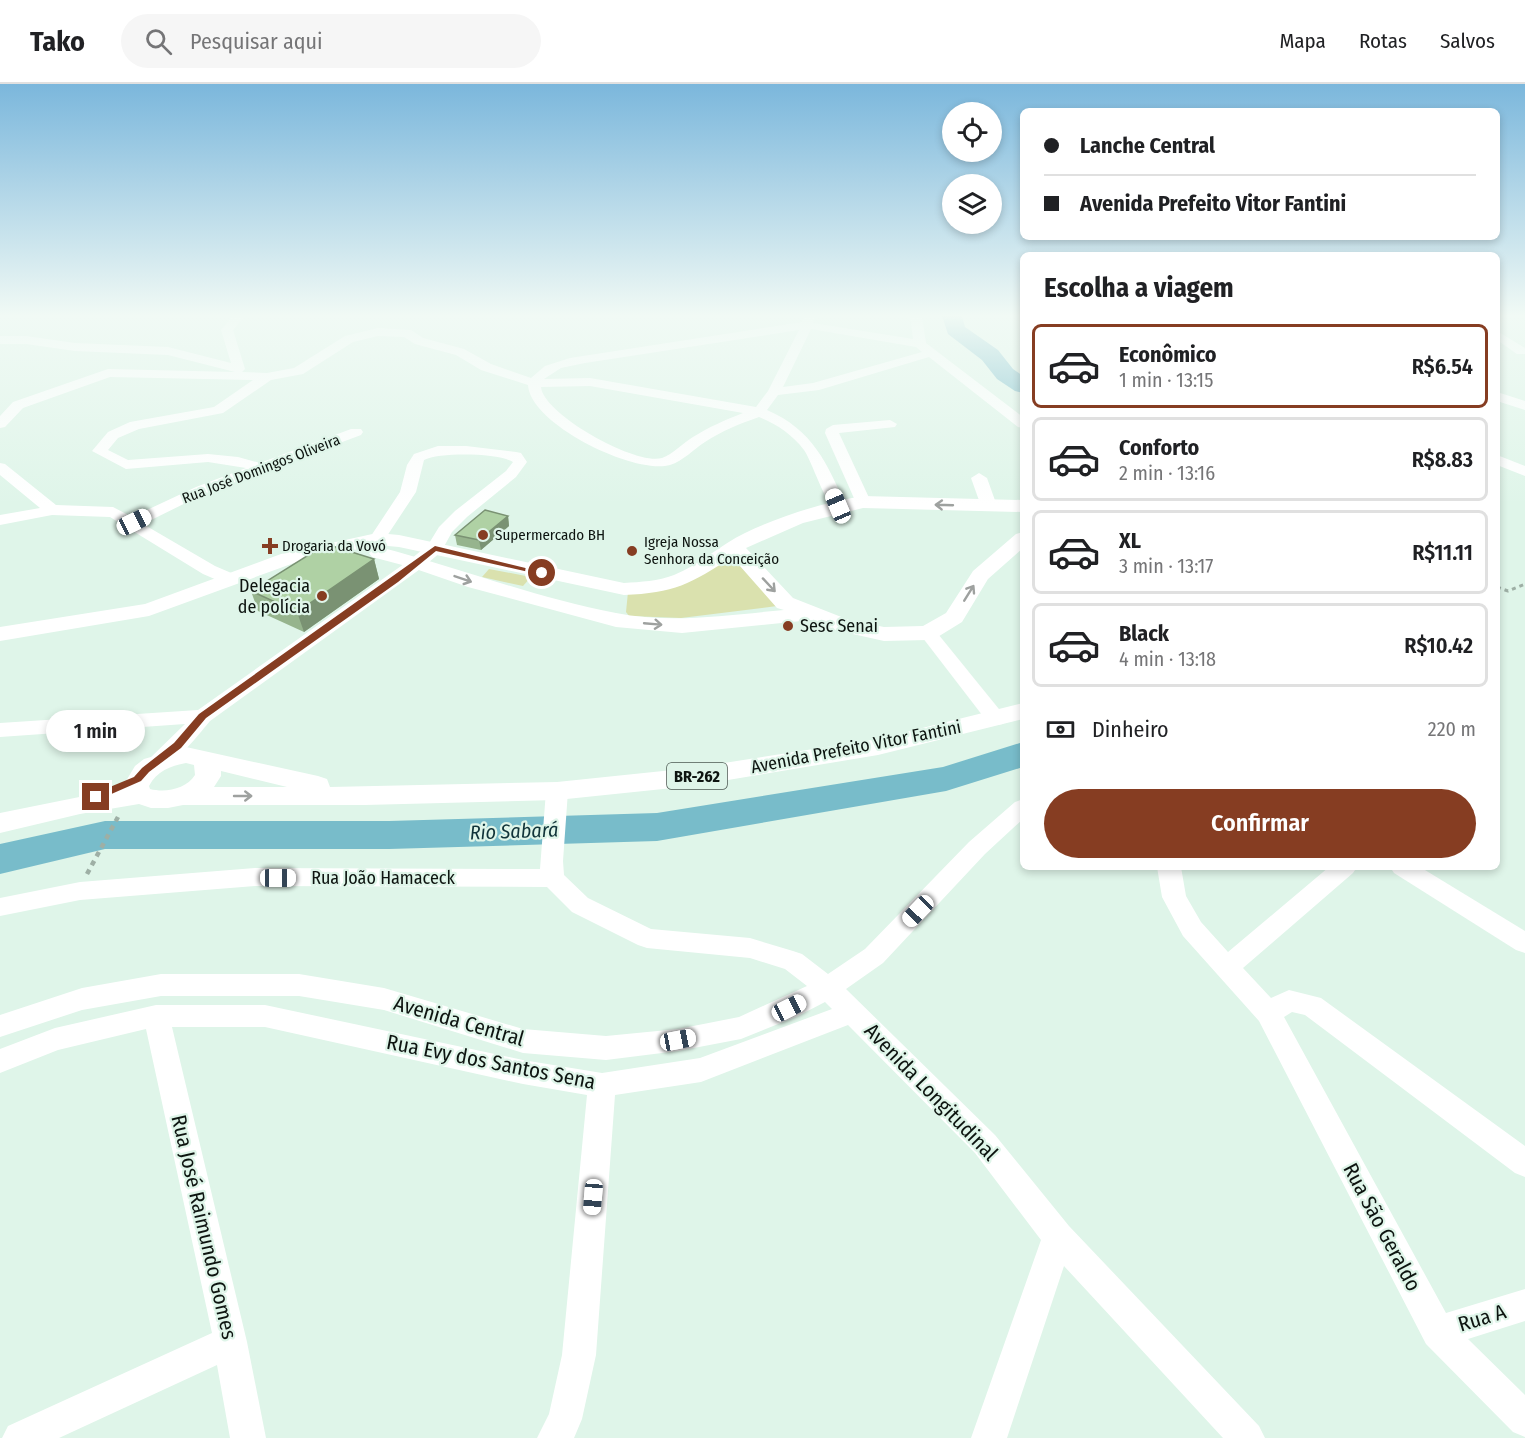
<!DOCTYPE html>
<html lang="pt">
<head>
<meta charset="utf-8">
<style>
  :root { --surface:#fff; --page:#f6f6f6; --text:#202124; --muted:#757577; --line:#e0e0e0; --accent:#863d22 }
  body { margin:0; font-family:"Fira Sans Condensed",sans-serif; background:var(--page); color:var(--text); height:100vh; display:flex; flex-direction:column; font-size:22px; white-space:nowrap }
  * { box-sizing:border-box; margin:0 }
  p { font-size:20px; color:var(--muted) }
  .icon { flex:none; width:33px; height:33px; fill:none; stroke:currentColor; stroke-width:2; stroke-linecap:round; stroke-linejoin:round }
  .map { position:relative; flex:1; overflow:hidden }
  .drawer { position:absolute; left:1020px; top:168px; width:480px; height:618px; display:flex; flex-direction:column; background:var(--surface); border-radius:9px; box-shadow:0 3px 9px #0003 }
  .drawer>* { flex:none }
  .guide { position:absolute; left:1020px; top:24px; width:480px; height:132px; border-radius:9px; box-shadow:0 3px 9px #0003; display:grid; align-content:center; height:132px; padding:0 24px; background:var(--surface) }
  .tools { position:absolute; left:942px; top:18px; display:grid; gap:12px }
  .tools a { display:grid; place-items:center; width:60px; height:60px; border-radius:50%; background:var(--surface); box-shadow:0 3px 9px #0003; font-size:30px }
  .end { position:absolute; width:27px; height:27px; margin:-14px; border:8px solid #863d22; background:#fff; box-shadow:0 0 0 3px #fff }
  .from { border-radius:50% }
  .bubble { position:absolute; height:42px; border-radius:21px; background:var(--surface); box-shadow:0 3px 9px #0003; font-size:20px; font-weight:600; line-height:42px; text-align:center }
  .car { position:absolute; width:18px; height:36px; margin:-18px -9px; border-radius:8px; box-shadow:0 0 4px 2px #0007; background:linear-gradient(#fff 24%,#345 0 40%,#fff 0 76%,#345 0 86%,#fff 0) }
  .guide b { display:flex; align-items:center; gap:21px; height:57px; font-size:22px }
  .guide b+b { border-top:2px solid var(--line) }
  .guide i { width:15px; height:15px; background:var(--text) }
  ul { padding:0; list-style:none }
  li { display:flex; align-items:center; gap:18px; height:84px; margin:0 12px 9px; padding:0 12px; border:3px solid var(--line); border-radius:9px }
  li div { flex:1 }
  li b { display:block; font-size:22px }
  li em { font-style:normal; font-weight:600 }
  li.current { border-color:var(--accent) }
  li>.icon { width:54px; height:54px; stroke-width:1.5 }
  h2 { padding:0 24px; font-size:27px; line-height:72px }
  .pay { display:flex; align-items:center; gap:15px; height:66px; padding:0 24px; font-size:22px }
  .pay p { margin-inline-start:auto }
  .primary-button { display:flex; gap:12px; margin-top:auto; padding:12px 24px }
  .primary-button a { flex:1; height:69px; border-radius:36px; background:var(--accent); color:#fff; font-size:24px; font-weight:600; line-height:69px; text-align:center }
  header { display:flex; align-items:center; gap:36px; box-sizing:border-box; height:84px; padding:0 30px; background:var(--surface); border-bottom:2px solid var(--line) }
  header strong { font-size:28px }
  nav { display:flex; gap:33px; margin-inline-start:auto; font-size:21px }
  .search { width:420px; height:54px; background:var(--page); display:flex; align-items:center; gap:15px; box-sizing:border-box; padding:0 21px; border-radius:33px; color:var(--muted); font-size:22px }
  .map>svg:first-child { display:block }
  .green { fill:#dae1ae }
  .lines { fill:none; stroke-linecap:round; stroke-linejoin:round }
  .river { fill:#78bcca; fill-rule:evenodd }
  .path-far1 { stroke:#9eafa5; stroke-width:3; stroke-dasharray:4 4; stroke-linecap:butt }
  .path { stroke:#9eafa5; stroke-width:4.5; stroke-dasharray:5 5; stroke-linecap:butt }
  .minor { fill:#fff; fill-rule:evenodd }
  .major { fill:#fff; fill-rule:evenodd }
  .wall { fill:#96b48d }
  .shaded-wall { fill:#7a9273 }
  .building { fill:#afd1a4; stroke:#7a9273; stroke-width:1.5 }
  .oneway { stroke:#9ea19f }
  .route { fill:#863d22 }
  .poi-dot { fill:#863d22; stroke:#dff5e9; stroke-width:2 }
  .labels { text-anchor:middle; stroke-width:4.5; stroke-linejoin:round; paint-order:stroke }
  .far-street-label { font-size:15px; fill:#0d1410; stroke:#dff5e9 }
  .far-poi-label { font-size:15px; fill:#0d1410; stroke:#dff5e9; text-anchor:start }
  .shield { fill:#dff5e9; stroke:#4c5851; stroke-width:1.5 }
  .shield-label { font-size:16px; font-weight:bold; fill:#0d1410 }
  .poi-label { font-size:18px; fill:#0d1410; stroke:#dff5e9; text-anchor:end }
  .street-label { font-size:18px; fill:#0d1410; stroke:#dff5e9 }
  .water-label { font-size:20px; font-style:italic; fill:#103339; stroke:#dff5e9 }
  .near-street-label { font-size:21px; fill:#0d1410; stroke:#dff5e9 }
</style>
</head>
<body>
<header>
<strong>Tako</strong>
<div class="search"><svg class="icon" aria-label="search" viewBox="0 0 24 24"><circle cx="10" cy="10" r="6"/><path d="M15 15l6 6"/></svg>Pesquisar aqui</div>
<nav><a>Mapa</a><a>Rotas</a><a>Salvos</a></nav>
</header>
<div class="map">
<svg width="1525" height="1354" viewBox="0 0 1525 1354">
  <rect width="100%" height="100%" fill="#dff5e9"/>
  <g class="green">
    <path d="M734,473L777,522L681,534L629,532L626,528L628,508L692,494Z"/>
    <path d="M489,485L531,493L523,502L482,493Z"/>
  </g>
  <g class="lines">
    <g class="river">
      <path d="M942,232H962L965,243L998,266L1013,285L1023,292V309L1015,307L997,295L982,276L948,250Z"/>
      <path d="M1023,658V683L946,707L657,757L389,765H105L0,790V760L105,737H389L657,729L943,683Z"/>
    </g>
    <path class="path-far1" d="M1497,503L1508,507L1525,500"/>
    <path class="path" d="M87,790L118,733"/>
    <g class="minor">
      <path d="M233,232H245L233,246L245,285L242,288L267,289L294,284L345,252L378,244L411,246L423,254L464,265L491,280L531,294L545,282L570,274L802,238L803,232H815L813,239L913,255L910,232H922L926,259L1023,333V344L1018,343L929,273L819,306L778,311L767,326C813,346 827,379 846,422L838,427C826,424 813,379 804,366C792,350 776,340 759,333C739,340 722,347 705,358C694,365 683,377 670,381C634,391 530,340 528,301L481,286L456,271L415,260L404,253L378,252L353,258L303,290L271,296L223,329L139,345L118,354L108,366L128,376L208,370L238,373L260,379L351,345H361L363,348L361,351L206,409L143,440L215,482L236,491L239,495L236,499H224L203,490L110,433L52,431L0,441V431L40,424L0,391V379L5,380L56,421L113,423L132,433L196,403L246,384L208,378L126,385L92,367L108,348L130,338L214,323L253,296L110,293L23,324L5,343L0,344V332L13,318L108,285L235,288L168,271L75,267L26,260H0V252H26L75,259L168,263L231,279L221,246ZM811,245L916,263L922,268L813,299L783,303ZM799,246L768,307L756,323L590,294L544,295L561,284L585,279ZM590,302L743,329C725,336 709,343 693,353C683,359 673,370 662,374C636,382 543,330 541,303Z"/>
      <path d="M1497,247L1525,264V270H1517L1497,256Z"/>
      <path d="M1497,308L1525,317V326L1497,317Z"/>
      <path d="M890,336L897,340L895,343L839,349L871,418L869,421H857L825,349L826,345L833,341Z"/>
      <path d="M438,362H466L516,368L521,369L527,378L516,393L467,433L452,448L441,468L423,483L210,637C197,652 171,689 150,683L146,678L185,640L0,653V639L198,626L411,475L428,461L439,443L455,427L506,387L513,378C499,369 440,368 424,376L416,408L383,458H371L369,455L400,408L407,381L414,370Z"/>
      <path d="M1497,371L1525,382V392L1497,381Z"/>
      <path d="M979,389L987,394L997,422L995,425H983L981,422L971,394Z"/>
      <path d="M928,544L934,545L1003,630L1006,635L1003,640L996,641L989,640L919,549L922,545Z"/>
      <path d="M557,700L565,702L568,707L563,777L564,791L588,814L651,845L750,854L793,867L802,870L828,890L865,865L969,758L1015,718L1023,715V735L985,770L883,879L846,905L995,1051L1069,1142L1259,1342L1265,1354H1223L1064,1182L1007,1354H971L1041,1156L975,1069L848,941L701,998L615,1011L596,1271L582,1335L574,1354H537L549,1330L562,1271L587,1011L523,1000L265,943H172L247,1258L266,1354H230L217,1281L59,1354H2L8,1342L212,1249L146,945L58,966L0,989V965L55,944L156,921H265L523,976L602,989L700,974L832,925L825,918L798,932L741,955L678,967L606,976L523,969L384,926L299,912H161L82,926L0,953V931L82,904L161,890H299L384,904L523,945L606,952L678,945L739,933L807,902L785,885L750,874L647,864L638,861L572,828L547,803L255,802L80,816L0,832V814L80,798L255,784L540,785L546,707L549,702Z"/>
      <path d="M1157,783H1181L1186,812L1201,838L1228,868L1329,783H1357L1353,789L1243,884L1271,914L1289,906L1321,914L1525,1062V1093L1515,1089L1305,931L1292,928L1284,933L1446,1229L1525,1205V1237L1468,1255L1525,1311V1353L1513,1348L1426,1260L1259,937L1183,852L1162,813Z"/>
      <path d="M1390,783H1420L1525,847V869L1516,866L1394,789Z"/>
    </g>
    <g class="major">
      <path d="M863,412L1023,416V428L863,424L803,439L746,464L793,514L849,536L884,543L923,542L946,529L973,487L1016,450L1023,448V464L988,495L962,538L936,554L928,556L884,557L835,546L811,536L682,549L616,543L468,503L410,483L372,473L369,469L372,465L379,463C458,483 535,514 616,529C671,540 728,531 784,526L777,524L732,473C691,500 674,509 624,511L399,463L377,461L294,479L149,532L0,557V543L145,520L281,470L377,449L399,451L624,499C641,498 658,497 674,491C699,481 720,461 745,449C783,431 822,419 863,412Z"/>
      <path d="M1023,619V635L878,671L692,702L557,716L365,721H183L168,724H151L139,720L80,730L0,749V729L124,704L123,702L135,682L144,675L186,663L318,692L327,695L330,703L557,698L692,684L878,655ZM186,679L194,681L195,691C186,705 166,709 150,705L149,702C157,687 170,682 186,679ZM221,687L287,703H214L221,692Z"/>
    </g>
  </g>
  <g class="wall">
    <path d="M508,432L509,442L481,466L457,461L455,451Z"/>
    <path d="M374,475L379,495L304,548L258,527L251,507Z"/>
  </g>
  <g class="shaded-wall">
    <path d="M508,432L509,442L481,466L479,456Z"/>
    <path d="M374,475L379,495L304,548L297,528Z"/>
  </g>
  <g class="building">
    <path d="M485,426L508,432L479,456L455,451Z"/>
    <path d="M326,460L374,475L297,528L251,507Z"/>
  </g>
  <defs><path id="oneway-shaft" d="M-6 0H5M1.5-3L5.5 0L1.5 3" fill="none" stroke-width="1.6" stroke-linecap="round" stroke-linejoin="round" transform="scale(1.5)"/></defs>
  <g class="oneway">
    <use href="#oneway-shaft" transform="translate(944 421) rotate(-178)"/>
    <use href="#oneway-shaft" transform="translate(463 495) rotate(19)"/>
    <use href="#oneway-shaft" transform="translate(769 501) rotate(47)"/>
    <use href="#oneway-shaft" transform="translate(969 509) rotate(-58)"/>
    <use href="#oneway-shaft" transform="translate(653 540) rotate(5)"/>
    <use href="#oneway-shaft" transform="translate(243 712)"/>
  </g>
  <linearGradient id="sky" x2="0" y2="1"><stop stop-color="#7bb7dc"/><stop offset="0.55" stop-color="#f1faf5"/><stop offset="1" stop-color="#f1faf5" stop-opacity="0"/></linearGradient>
  <rect width="1525" height="421" fill="url(#sky)"/>
  <path class="route" d="M435,462L546,489L542,491L436,467L398,498L206,634L181,664L149,688L141,697L100,715H93V710L134,693L142,684L174,659L199,630Z"/>
  <g class="poi-dot">
    <circle cx="483" cy="451" r="6"/>
    <path d="M267 453h6v6h6v6h-6v6h-6v-6h-6v-6h6z"/>
    <circle cx="632" cy="467" r="6"/>
    <circle cx="322" cy="512" r="6"/>
    <circle cx="788" cy="542" r="6"/>
  </g>
  <g class="labels">
    <g class="far-street-label">
      <text transform="translate(261 385) rotate(-21)" y="5">Rua José Domingos Oliveira</text>
    </g>
    <g class="far-poi-label">
      <text x="495" y="456">Supermercado BH</text>
      <text x="644" y="463">Igreja Nossa<tspan x="644" dy="17">Senhora da Conceição</tspan></text>
      <text x="282" y="467">Drogaria da Vovó</text>
    </g>
    <rect class="shield" x="667" y="679" width="60" height="26" rx="4.5"/>
    <g class="shield-label">
      <text x="697" y="698">BR-262</text>
    </g>
    <g class="poi-label">
      <text x="310" y="508">Delegacia<tspan x="310" dy="21">de polícia</tspan></text>
      <text x="800" y="548" text-anchor="start">Sesc Senai</text>
    </g>
    <g class="street-label">
      <text transform="translate(856 663) rotate(-11)" y="6">Avenida Prefeito Vitor Fantini</text>
      <text x="383" y="800">Rua João Hamaceck</text>
    </g>
    <g class="water-label">
      <text transform="translate(514 747) rotate(-2)" y="7">Rio Sabará</text>
    </g>
    <g class="near-street-label">
      <text transform="translate(459 937) rotate(16)" y="7">Avenida Central</text>
      <text transform="translate(491 978) rotate(11)" y="7">Rua Evy dos Santos Sena</text>
      <text transform="translate(931 1008) rotate(46)" y="7">Avenida Longitudinal</text>
      <text transform="translate(204 1143) rotate(77)" y="7">Rua José Raimundo Gomes</text>
      <text transform="translate(1382 1143) rotate(62)" y="7">Rua São Geraldo</text>
      <text transform="translate(1482 1234) rotate(-17)" y="7">Rua A</text>
    </g>
  </g>
</svg>
<div class="tools">
<a><svg class="icon" aria-label="locate" viewBox="0 0 24 24"><circle cx="12" cy="12" r="6"/><path d="M12 2v4M12 18v4M2 12h4M18 12h4"/></svg></a>
<a><svg class="icon" aria-label="layers" viewBox="0 0 24 24"><path d="M12 4l9 5-9 5-9-5zM3 14l9 5 9-5"/></svg></a>
</div>
<i class="end from" style="left:542px;top:489px"></i>
<i class="end" style="left:96px;top:713px"></i>
<div class="bubble" style="left:46px;top:626px;width:99px">1 min</div>
<i class="car" style="left:838px;top:422px;rotate:337deg"></i>
<i class="car" style="left:134px;top:438px;rotate:64deg"></i>
<i class="car" style="left:278px;top:794px;rotate:90deg"></i>
<i class="car" style="left:918px;top:827px;rotate:224deg"></i>
<i class="car" style="left:789px;top:924px;rotate:63deg"></i>
<i class="car" style="left:678px;top:956px;rotate:79deg"></i>
<i class="car" style="left:593px;top:1113px;rotate:185deg"></i>
<div class="guide">
<b><i class="from"></i>Lanche Central</b>
<b><i></i>Avenida Prefeito Vitor Fantini</b>
</div>
<section class="drawer">
<h2>Escolha a viagem</h2>
<ul>
<li class="current"><svg class="icon" aria-label="car" viewBox="0 0 24 24"><path d="M5 17H2v-5l4-1 3-4h7l3 4 3 1v5h-3M9 17h6M6 11h13"/><circle cx="7" cy="17" r="2"/><circle cx="17" cy="17" r="2"/></svg><div><b>Econômico</b><p>1 min · 13:15</p></div><em>R$6.54</em></li>
<li><svg class="icon" aria-label="car" viewBox="0 0 24 24"><path d="M5 17H2v-5l4-1 3-4h7l3 4 3 1v5h-3M9 17h6M6 11h13"/><circle cx="7" cy="17" r="2"/><circle cx="17" cy="17" r="2"/></svg><div><b>Conforto</b><p>2 min · 13:16</p></div><em>R$8.83</em></li>
<li><svg class="icon" aria-label="car" viewBox="0 0 24 24"><path d="M5 17H2v-5l4-1 3-4h7l3 4 3 1v5h-3M9 17h6M6 11h13"/><circle cx="7" cy="17" r="2"/><circle cx="17" cy="17" r="2"/></svg><div><b>XL</b><p>3 min · 13:17</p></div><em>R$11.11</em></li>
<li><svg class="icon" aria-label="car" viewBox="0 0 24 24"><path d="M5 17H2v-5l4-1 3-4h7l3 4 3 1v5h-3M9 17h6M6 11h13"/><circle cx="7" cy="17" r="2"/><circle cx="17" cy="17" r="2"/></svg><div><b>Black</b><p>4 min · 13:18</p></div><em>R$10.42</em></li>
</ul>
<div class="pay"><svg class="icon" aria-label="cash" viewBox="0 0 24 24"><path d="M3 7h18v10H3z"/><circle cx="12" cy="12" r="2"/></svg>Dinheiro<p>220 m</p></div>
<div class="primary-button"><a>Confirmar</a></div>
</section>
</div>
</body>
</html>
